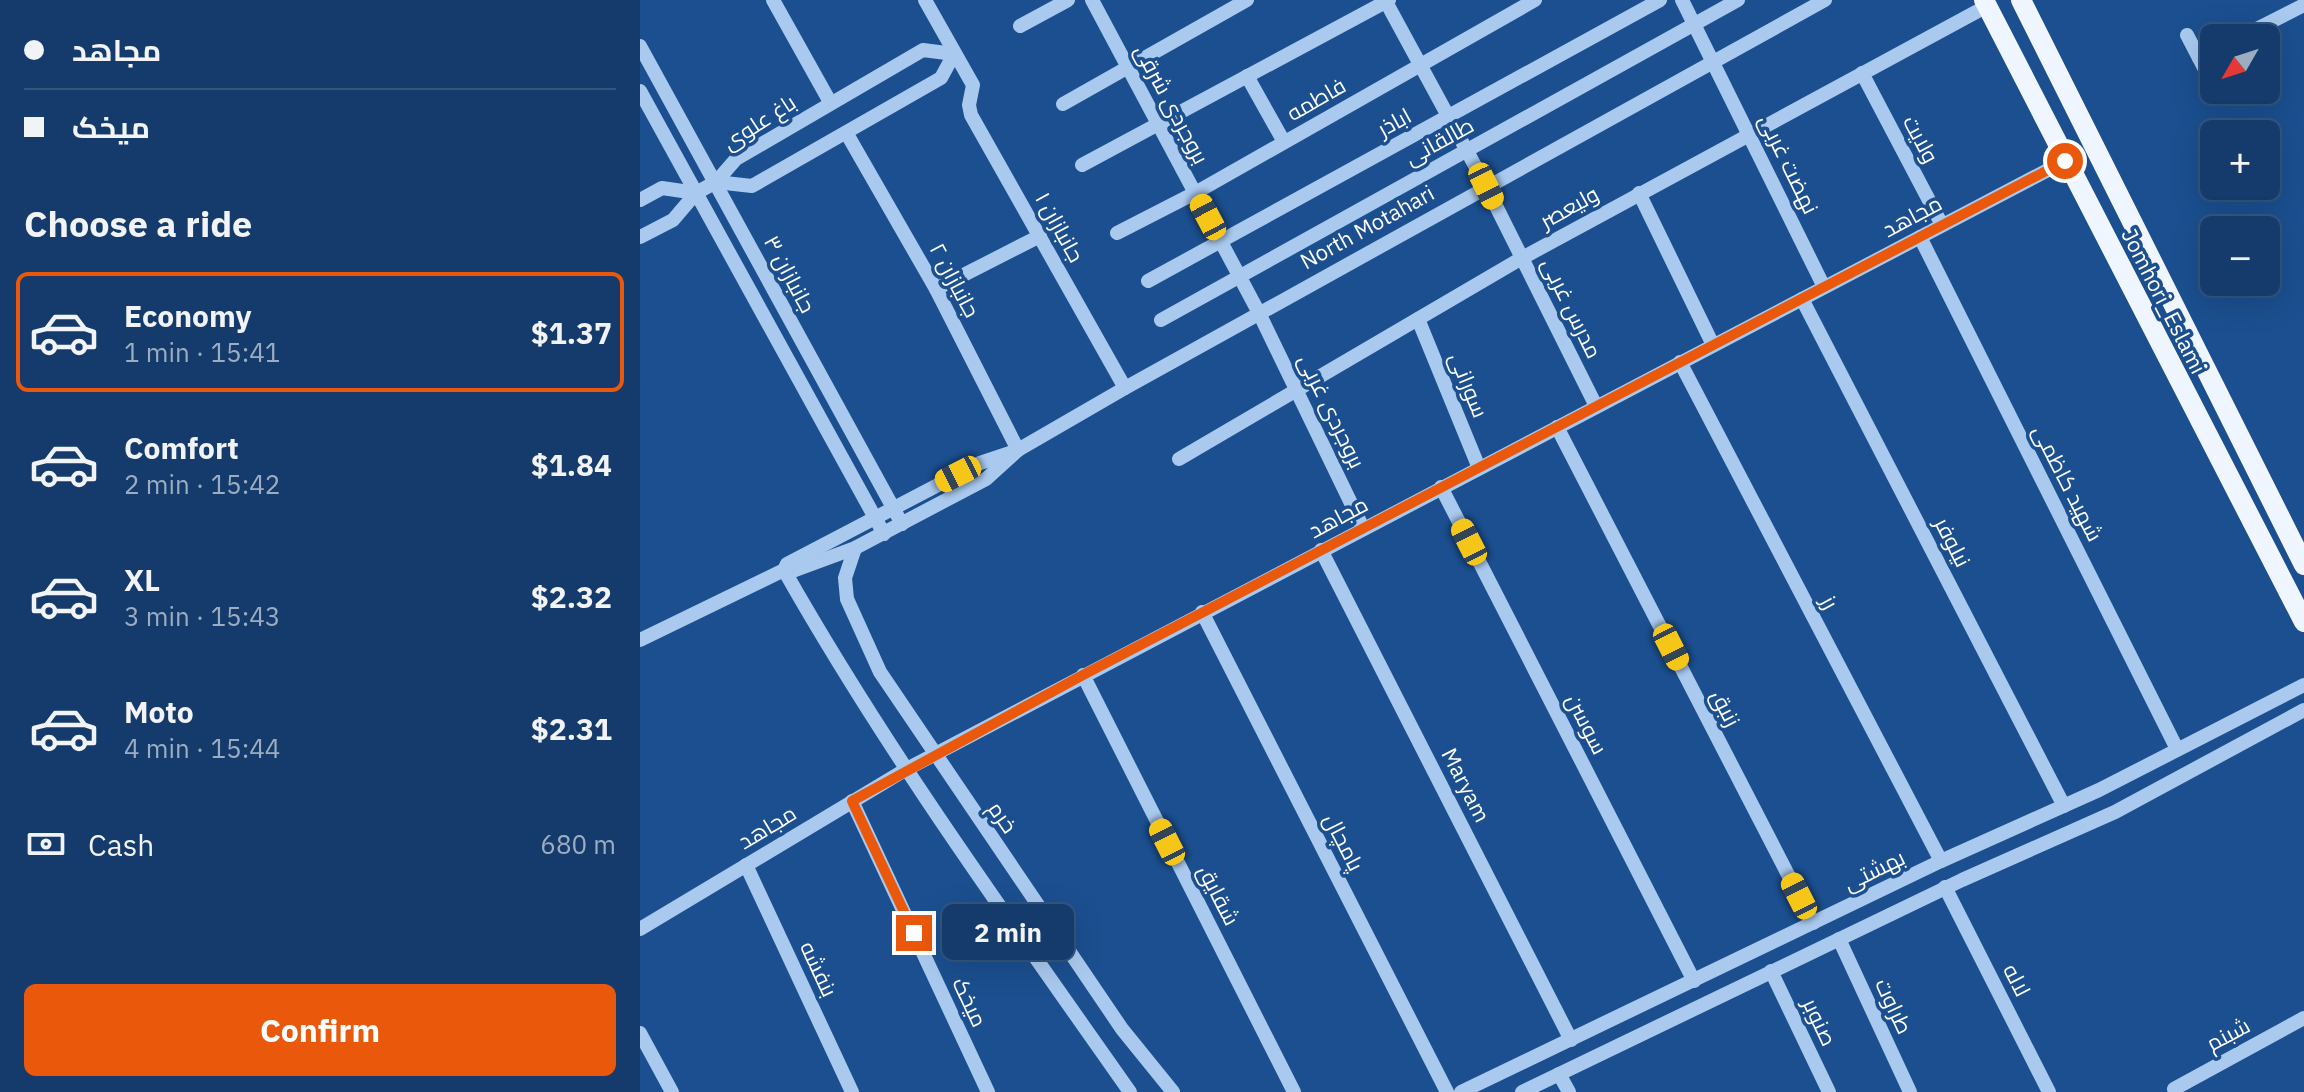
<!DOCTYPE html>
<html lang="en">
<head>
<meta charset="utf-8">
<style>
  :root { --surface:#143b6b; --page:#214673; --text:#f1f3f6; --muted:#9dadc1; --line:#33557e; --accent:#ea580c }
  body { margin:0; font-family:"IBM Plex Sans",Cairo,sans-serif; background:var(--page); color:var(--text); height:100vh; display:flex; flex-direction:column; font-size:30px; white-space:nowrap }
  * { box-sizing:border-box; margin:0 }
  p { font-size:26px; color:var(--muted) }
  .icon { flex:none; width:44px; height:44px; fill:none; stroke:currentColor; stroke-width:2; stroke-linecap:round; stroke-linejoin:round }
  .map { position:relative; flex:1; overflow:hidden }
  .drawer { display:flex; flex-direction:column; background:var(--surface); width:640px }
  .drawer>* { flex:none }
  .banner { display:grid; align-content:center; height:176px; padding:0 24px; background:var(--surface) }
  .needle { width:52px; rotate:231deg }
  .buttons { position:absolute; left:1560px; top:24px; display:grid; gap:16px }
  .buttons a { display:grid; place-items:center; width:80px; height:80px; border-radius:12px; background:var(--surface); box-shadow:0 8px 32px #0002,0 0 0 2px var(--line); font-size:40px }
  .end { position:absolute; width:36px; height:36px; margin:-18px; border:10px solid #ea580c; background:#fff; box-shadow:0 0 0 4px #fff }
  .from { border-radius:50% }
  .bubble { position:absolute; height:56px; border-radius:12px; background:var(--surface); box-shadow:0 8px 32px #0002,0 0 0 2px var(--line); font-size:26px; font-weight:700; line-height:56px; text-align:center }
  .car { position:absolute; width:24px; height:48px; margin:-24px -12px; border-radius:10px; box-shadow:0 0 6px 2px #0007; background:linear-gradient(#f5c518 24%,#345 0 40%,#f5c518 0 76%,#345 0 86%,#f5c518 0) }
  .banner b { display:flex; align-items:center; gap:28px; height:76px; font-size:30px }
  .banner b+b { border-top:2px solid var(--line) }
  .banner i { width:20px; height:20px; background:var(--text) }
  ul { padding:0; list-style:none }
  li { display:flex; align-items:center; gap:24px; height:120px; margin:0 16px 12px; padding:0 8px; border:4px solid transparent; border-radius:12px }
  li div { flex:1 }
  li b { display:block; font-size:30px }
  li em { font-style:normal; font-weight:700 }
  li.on { border-color:var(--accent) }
  li>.icon { width:72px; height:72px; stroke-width:1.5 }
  h2 { padding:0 24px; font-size:36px; line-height:96px }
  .pay { display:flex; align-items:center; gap:20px; height:88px; padding:0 24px; font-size:30px }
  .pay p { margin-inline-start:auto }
  .cta { display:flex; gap:16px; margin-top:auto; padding:16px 24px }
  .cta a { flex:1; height:92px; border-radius:12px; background:var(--accent); color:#fff; font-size:32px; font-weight:700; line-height:92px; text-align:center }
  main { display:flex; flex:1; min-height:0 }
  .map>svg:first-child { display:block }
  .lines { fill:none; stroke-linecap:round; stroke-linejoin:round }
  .minor { stroke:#a9c9ee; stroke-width:14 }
  .major { stroke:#f0f6ff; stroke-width:20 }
  .route { stroke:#ea580c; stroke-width:10 }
  .labels { text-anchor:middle; stroke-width:7; stroke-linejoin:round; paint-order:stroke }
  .street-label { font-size:22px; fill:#fff; stroke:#1b4f8f }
</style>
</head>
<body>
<main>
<section class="drawer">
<div class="banner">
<b><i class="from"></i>مجاهد</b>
<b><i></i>میخک</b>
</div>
<h2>Choose a ride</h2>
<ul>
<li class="on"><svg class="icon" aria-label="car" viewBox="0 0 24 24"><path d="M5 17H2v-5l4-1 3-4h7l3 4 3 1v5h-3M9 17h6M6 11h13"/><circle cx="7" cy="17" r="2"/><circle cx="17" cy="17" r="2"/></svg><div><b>Economy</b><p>1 min · 15:41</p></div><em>$1.37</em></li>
<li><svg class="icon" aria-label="car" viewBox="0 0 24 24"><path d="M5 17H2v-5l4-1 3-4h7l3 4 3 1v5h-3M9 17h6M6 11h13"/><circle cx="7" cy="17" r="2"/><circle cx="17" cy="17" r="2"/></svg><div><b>Comfort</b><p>2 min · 15:42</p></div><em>$1.84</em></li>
<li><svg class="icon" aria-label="car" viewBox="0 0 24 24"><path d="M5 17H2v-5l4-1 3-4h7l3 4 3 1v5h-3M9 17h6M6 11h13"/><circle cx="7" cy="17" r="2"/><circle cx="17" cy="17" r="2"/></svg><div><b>XL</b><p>3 min · 15:43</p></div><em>$2.32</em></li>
<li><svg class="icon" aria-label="car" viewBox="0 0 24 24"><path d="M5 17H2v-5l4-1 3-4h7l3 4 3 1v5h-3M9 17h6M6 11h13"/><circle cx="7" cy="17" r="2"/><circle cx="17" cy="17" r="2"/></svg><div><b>Moto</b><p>4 min · 15:44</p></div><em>$2.31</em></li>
</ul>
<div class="pay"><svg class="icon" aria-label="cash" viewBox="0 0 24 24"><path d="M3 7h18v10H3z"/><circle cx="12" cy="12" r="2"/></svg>Cash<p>680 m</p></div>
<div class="cta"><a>Confirm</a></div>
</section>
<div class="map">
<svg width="1664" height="1092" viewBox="0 0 1664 1092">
  <rect width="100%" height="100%" fill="#1b4f8f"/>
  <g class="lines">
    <g class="minor">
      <path d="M133,0L190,102"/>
      <path d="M285,0L333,85L329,105L331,115L485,388"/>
      <path d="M452,0L619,313L723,528"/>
      <path d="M745,0L846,186L956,406"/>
      <path d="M1042,0L1184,287"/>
      <path d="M380,26L428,0"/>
      <path d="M1547,35L1572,83"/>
      <path d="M1599,38L1664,5"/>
      <path d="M0,46L262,524"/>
      <path d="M283,50L314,54L301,78L112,186L76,182L96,159Z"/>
      <path d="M1559,58L1574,51"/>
      <path d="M1222,73L1302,225"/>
      <path d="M607,76L644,142"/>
      <path d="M0,91L244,534"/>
      <path d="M423,104L607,0"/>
      <path d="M207,134L296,289L378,450"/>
      <path d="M442,165L749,0"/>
      <path d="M999,193L1073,345"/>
      <path d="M0,200L22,188L56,193"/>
      <path d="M477,233L555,193L895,0"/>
      <path d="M0,237L33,220L56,193L76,182"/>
      <path d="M1280,237L1537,749"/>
      <path d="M508,281L1020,0"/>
      <path d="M296,289L400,236"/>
      <path d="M1162,299L1424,806"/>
      <path d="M778,319L839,468"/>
      <path d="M521,320L1098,0"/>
      <path d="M1040,362L1301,861"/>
      <path d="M917,427L1173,923"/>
      <path d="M539,459L882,258L1347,6"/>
      <path d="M801,487L1054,981"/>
      <path d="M215,548L205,578L207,599L240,672L482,1029L533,1092"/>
      <path d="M681,550L931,1040"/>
      <path d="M144,570L150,572L215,548L346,479L378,450L485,388L1185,0"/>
      <path d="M144,570C247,752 370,921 490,1092"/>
      <path d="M562,612L807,1092"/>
      <path d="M0,640L144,570L147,564L340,463L370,453"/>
      <path d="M443,675L654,1092"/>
      <path d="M212,801L348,1092"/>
      <path d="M106,865L212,1092"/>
      <path d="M1305,887L1409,1092"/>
      <path d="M0,929L265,770L1425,161"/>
      <path d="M1199,939L1270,1092"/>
      <path d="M1131,971L1189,1092"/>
      <path d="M0,1033L32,1092"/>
      <path d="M919,1074L929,1092"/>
      <path d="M1534,1089L1664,1018"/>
      <path d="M821,1092L1301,861L1459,790L1664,685"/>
      <path d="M882,1092L1322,880L1475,812L1664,710"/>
    </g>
    <g class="major">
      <path d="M1344,0L1664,622"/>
      <path d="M1381,0L1664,565"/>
    </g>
  </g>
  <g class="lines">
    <path class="route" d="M274,933L212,801L443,675L1425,161"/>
  </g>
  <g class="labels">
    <g class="street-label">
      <text transform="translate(676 99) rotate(-30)" y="8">فاطمه</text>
      <text transform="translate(532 104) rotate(62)" y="8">بروجردی شرقی</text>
      <text transform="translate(119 122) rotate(-33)" y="8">باغ علوی</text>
      <text transform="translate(754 122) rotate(-29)" y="8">اباذر</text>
      <text transform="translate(1281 139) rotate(62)" y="8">ولایت</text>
      <text transform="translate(799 141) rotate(-29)" y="8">طالقانی</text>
      <text transform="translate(1149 164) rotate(64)" y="8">نهضت غربی</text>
      <text transform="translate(929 207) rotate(-29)" y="8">ولیعصر</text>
      <text transform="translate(1272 216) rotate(-28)" y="8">مجاهد</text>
      <text transform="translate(420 227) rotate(61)" y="8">جانبازان ۱</text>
      <text transform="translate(727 227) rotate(-29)" y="8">North Motahari</text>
      <text transform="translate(150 274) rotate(62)" y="8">جانبازان ۳</text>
      <text transform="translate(315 280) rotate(62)" y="8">جانبازان ۲</text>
      <text transform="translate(1524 301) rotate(63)" y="8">Jomhori_Eslami</text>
      <text transform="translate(932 308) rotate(64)" y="8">مدرس غربی</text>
      <text transform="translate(829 385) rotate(68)" y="8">سورانی</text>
      <text transform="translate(692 411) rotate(64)" y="8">بروجردی غربی</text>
      <text transform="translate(1428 483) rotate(63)" y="8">شهید کاظمی</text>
      <text transform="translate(698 517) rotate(-28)" y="8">مجاهد</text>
      <text transform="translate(1313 542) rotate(63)" y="8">نیلوفر</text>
      <text transform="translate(1190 602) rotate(62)" y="8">رز</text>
      <text transform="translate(1086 708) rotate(63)" y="8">زنبق</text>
      <text transform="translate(947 724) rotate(63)" y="8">سوسن</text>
      <text transform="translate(826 785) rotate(63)" y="8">Maryam</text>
      <text transform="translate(363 817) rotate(55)" y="8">خرم</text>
      <text transform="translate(127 827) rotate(-31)" y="8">مجاهد</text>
      <text transform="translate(704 842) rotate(63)" y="8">پامچال</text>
      <text transform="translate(1234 870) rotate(-26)" y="8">بهشتی</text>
      <text transform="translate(579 895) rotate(63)" y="8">شقایق</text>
      <text transform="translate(179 969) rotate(65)" y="8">بنفشه</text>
      <text transform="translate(1377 980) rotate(63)" y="8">لاله</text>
      <text transform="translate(330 1002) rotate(65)" y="8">میخک</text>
      <text transform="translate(1254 1006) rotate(65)" y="8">طراوت</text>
      <text transform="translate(1180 1022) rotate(65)" y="8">صنوبر</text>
      <text transform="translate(1588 1034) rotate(-28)" y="8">شبنم</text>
    </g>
  </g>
</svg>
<div class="buttons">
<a><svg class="needle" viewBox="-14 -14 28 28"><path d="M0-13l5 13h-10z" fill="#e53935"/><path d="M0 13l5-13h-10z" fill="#9dadc1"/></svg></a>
<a>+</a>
<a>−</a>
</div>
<i class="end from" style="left:1425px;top:161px"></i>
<i class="end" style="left:274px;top:933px"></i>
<div class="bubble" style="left:302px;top:904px;width:132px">2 min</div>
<i class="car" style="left:846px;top:186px;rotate:154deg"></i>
<i class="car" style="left:568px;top:217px;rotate:332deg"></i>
<i class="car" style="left:318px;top:474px;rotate:243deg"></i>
<i class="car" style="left:829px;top:542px;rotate:333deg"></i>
<i class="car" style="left:1031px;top:647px;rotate:153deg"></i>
<i class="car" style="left:527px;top:842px;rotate:333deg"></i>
<i class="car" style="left:1159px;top:896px;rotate:333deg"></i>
</div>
</main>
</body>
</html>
